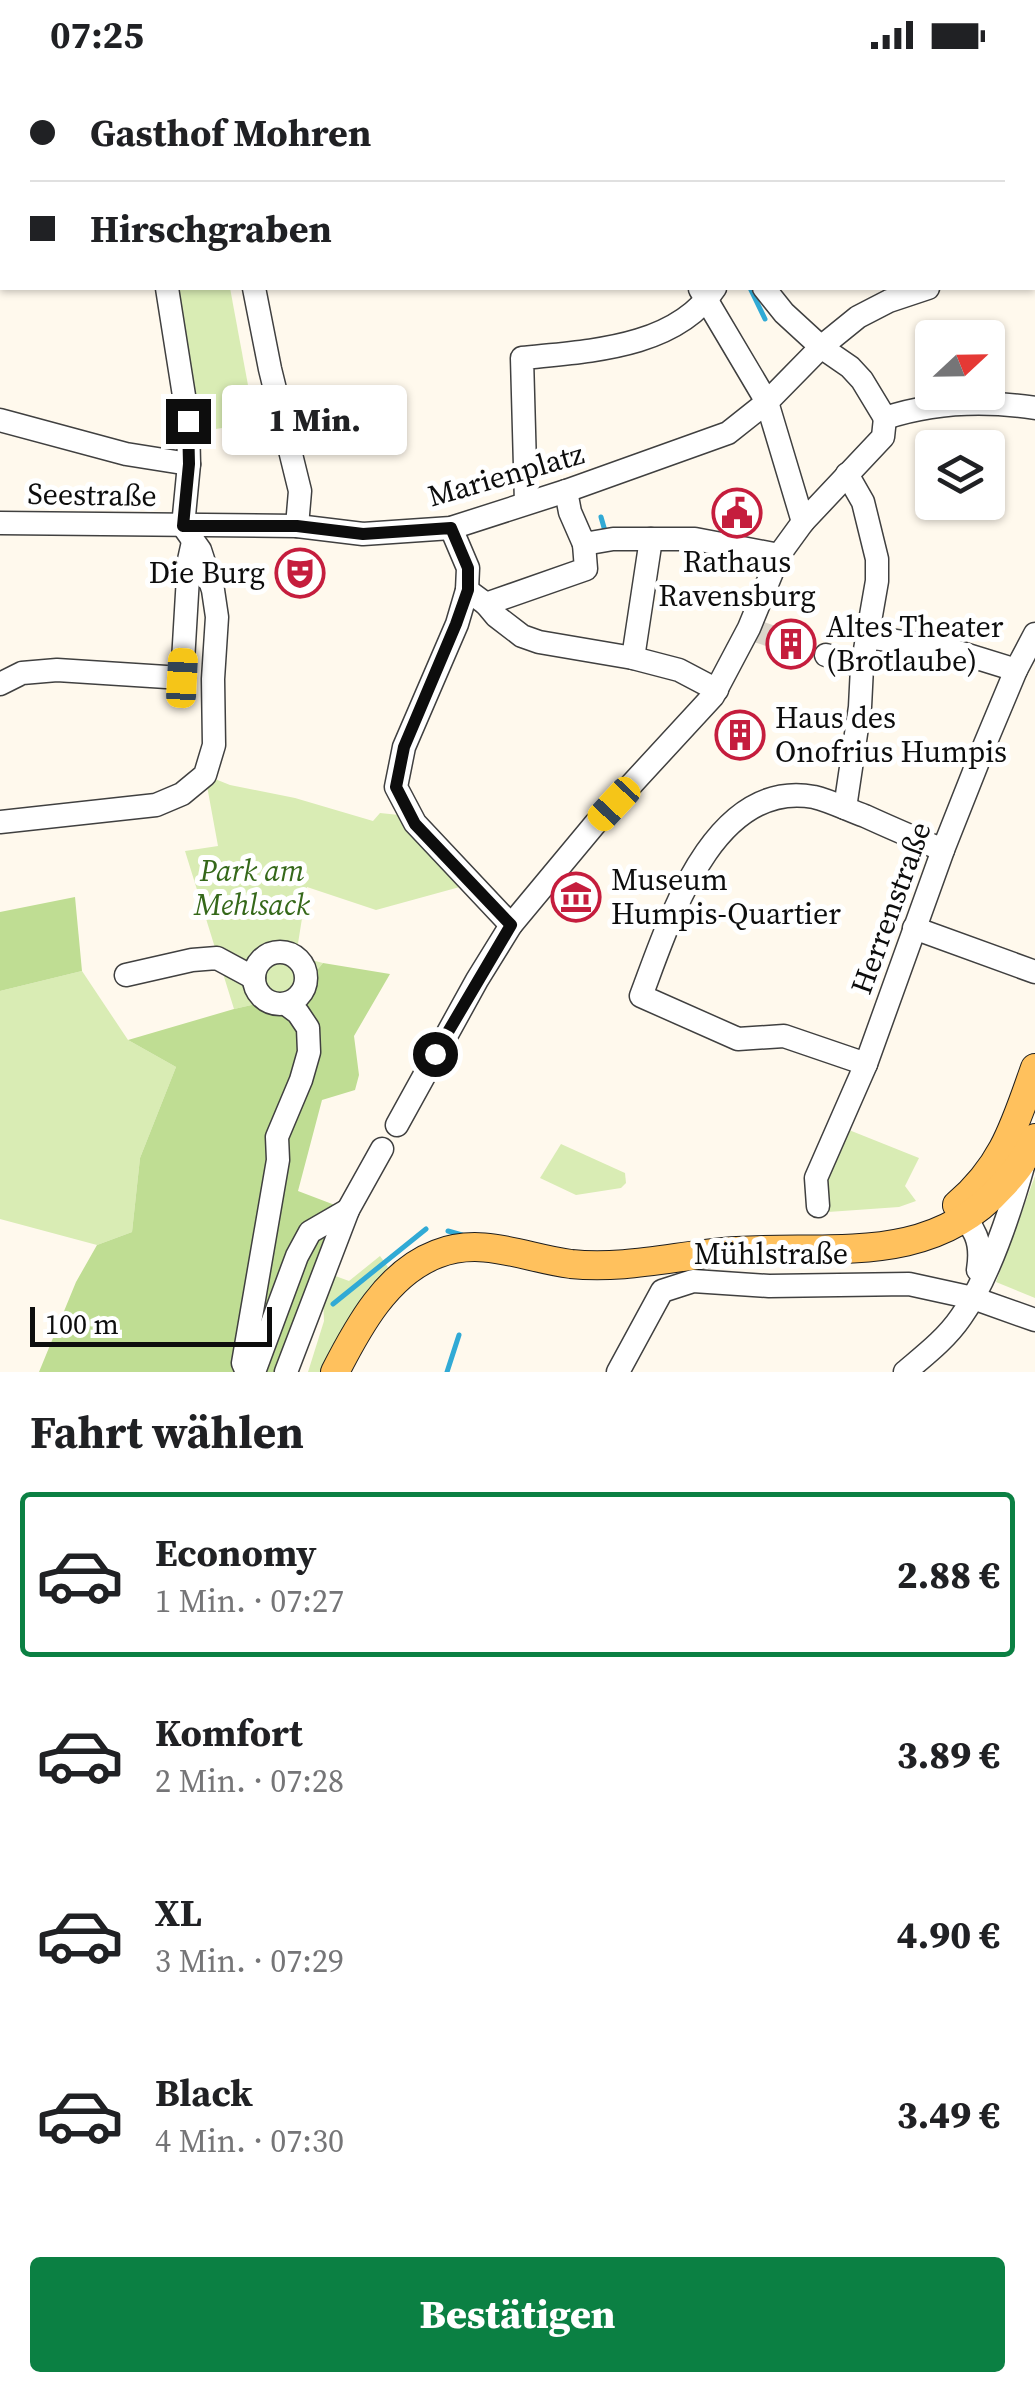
<!DOCTYPE html>
<html lang="de">
<head>
<meta charset="utf-8">
<style>
  :root { --surface:#fff; --page:#f6f6f6; --text:#202124; --muted:#757577; --line:#e0e0e0; --accent:#0b8043 }
  body { margin:0; font-family:"Source Serif 4",serif; background:var(--page); color:var(--text); height:100vh; display:flex; flex-direction:column; font-size:38px; white-space:nowrap }
  * { box-sizing:border-box; margin:0 }
  p { font-size:32px; color:var(--muted) }
  .icon { flex:none; width:55px; height:55px; fill:none; stroke:currentColor; stroke-width:2; stroke-linecap:round; stroke-linejoin:round }
  .map { position:relative; height:1302px; overflow:hidden }
  .side { display:flex; flex-direction:column; background:var(--surface); flex:1 }
  .side>* { flex:none }
  .banner { position:absolute; left:0px; top:0px; width:1035px; height:220px; box-shadow:0 2px 8px #0004; display:grid; align-content:center; height:220px; padding:0 30px; background:var(--surface) }
  .needle { width:65px; rotate:68deg }
  .controls { position:absolute; left:915px; top:250px; display:grid; gap:20px }
  .controls a { display:grid; place-items:center; width:90px; height:90px; border-radius:10px; background:var(--surface); box-shadow:0 2px 8px #0004; font-size:50px }
  .scale { position:absolute; left:30px; bottom:25px; width:242px; box-sizing:border-box; padding-left:10px; border:5px solid #0d0d0d; border-top:0; font-size:28px; line-height:35px; white-space:nowrap; color:#0d0d0d; -webkit-text-stroke:8px #fff; paint-order:stroke }
  .end { position:absolute; width:45px; height:45px; margin:-22px; border:12px solid #0d0d0d; background:#fff; box-shadow:0 0 0 5px #fff }
  .from { border-radius:50% }
  .bubble { position:absolute; height:70px; border-radius:10px; background:var(--surface); box-shadow:0 2px 8px #0004; font-size:32px; font-weight:800; line-height:70px; text-align:center }
  .car { position:absolute; width:30px; height:60px; margin:-30px -15px; border-radius:12px; box-shadow:0 0 8px 2px #0007; background:linear-gradient(#f5c518 24%,#345 0 40%,#f5c518 0 76%,#345 0 86%,#f5c518 0) }
  .banner b { display:flex; align-items:center; gap:35px; height:95px; font-size:38px }
  .banner b+b { border-top:2px solid var(--line) }
  .banner i { width:25px; height:25px; background:var(--text) }
  ul { padding:0; list-style:none }
  li { display:flex; align-items:center; gap:30px; height:165px; margin:0 20px 15px; padding:0 10px; border:5px solid transparent; border-radius:10px }
  li div { flex:1 }
  li b { display:block; font-size:38px }
  li em { font-style:normal; font-weight:800 }
  li.current { border-color:var(--accent) }
  li>.icon { width:90px; height:90px; stroke-width:1.5 }
  h2 { padding:0 30px; font-size:45px; line-height:120px }
  .cta { display:flex; gap:20px; margin-top:auto; padding:20px 30px }
  .cta a { flex:1; height:115px; border-radius:10px; background:var(--accent); color:#fff; font-size:40px; font-weight:800; line-height:115px; text-align:center }
  .status { display:flex; justify-content:space-between; align-items:center; height:70px; padding:0 50px; background:var(--surface); direction:ltr }
  .status svg { height:28px; fill:currentColor }
  .map>svg:first-child { display:block }
  .green { fill:#d9ecb4 }
  .forest { fill:#bfdd93 }
  .lines { fill:none; stroke-linecap:round; stroke-linejoin:round }
  .stream { stroke:#31aad5; stroke-width:5 }
  .minor-tunnel { stroke:#dbd6cb; stroke-width:22; stroke-dasharray:22 11; stroke-linecap:butt }
  .minor-casing { stroke:#404040; stroke-width:25 }
  .major-casing { stroke:#1e1e1e; stroke-width:30 }
  .minor { stroke:#fff; stroke-width:22 }
  .major { stroke:#ffc15d; stroke-width:28 }
  .route { stroke:#0d0d0d; stroke-width:12 }
  .labels { text-anchor:middle; stroke-width:10; stroke-linejoin:round; paint-order:stroke }
  .street-label { font-size:30px; fill:#0d0d0d; stroke:#fff }
  .poi-label { font-size:30px; fill:#0d0d0d; stroke:#fff; text-anchor:start }
  .park-label { font-size:30px; font-style:italic; fill:#35681a; stroke:#fff }
</style>
</head>
<body>
<div class="status"><b>07:25</b><svg viewBox="0 0 49 12"><path d="M0 12V9h3v3zM5 12V6h3v6zM10 12V3h3v9zM15 12V0h3v12zM26 1h20v11H26zM47 4h2v5h-2z"/></svg></div>
<div class="map">
<svg width="1035" height="1302" viewBox="0 0 1035 1302">
  <rect width="100%" height="100%" fill="#fff9ed"/>
  <g class="green">
    <path d="M171,218H230L255,353L196,362Z"/>
    <path d="M205,705L230,715L295,728L373,751L380,743L399,745L467,815L376,840L307,817L296,886L323,893L296,925L234,939L185,781L218,776Z"/>
    <path d="M82,901L128,970L176,997L140,1088L132,1162L97,1175L0,1149V921Z"/>
    <path d="M844,1058L919,1088L905,1116L916,1131L899,1137L828,1142L825,1103Z"/>
    <path d="M561,1074L625,1103L626,1113L621,1118L576,1125L540,1108Z"/>
    <path d="M1035,1106V1228L996,1212Z"/>
    <path d="M380,1186L388,1197L351,1244L321,1302H308L324,1251L323,1227L330,1204L349,1211Z"/>
  </g>
  <g class="forest">
    <path d="M75,827L82,901L0,921V842Z"/>
    <path d="M323,893L390,904L354,966L359,1005L355,1020L322,1030L298,1121L348,1140L286,1302H39L76,1212L97,1175L132,1162L140,1088L176,997L128,970L234,939L296,925Z"/>
  </g>
  <g class="lines">
    <g class="stream">
      <path d="M750,218L765,249"/>
      <path d="M601,447L605,461"/>
      <path d="M448,1161L462,1165"/>
      <path d="M333,1234L426,1159"/>
      <path d="M447,1302L459,1265"/>
    </g>
    <path class="minor-tunnel" d="M759,562L826,585"/>
    <g class="minor-casing">
      <g id="minor">
        <path d="M130,0V2"/>
        <path d="M471,0L473,2"/>
        <path d="M715,0L717,2"/>
        <path d="M778,0L780,2"/>
        <path d="M958,0L959,2"/>
        <path d="M306,2L312,0"/>
        <path d="M502,2L506,0"/>
        <path d="M1032,13H1035"/>
        <path d="M0,77L2,76"/>
        <path d="M1032,84H1035"/>
        <path d="M1032,203H1035"/>
        <path d="M167,218L188,351L189,394L183,456"/>
        <path d="M254,218L270,299L300,421L297,456"/>
        <path d="M764,218L784,243L821,277L850,297L862,310L885,348"/>
        <path d="M700,219L767,332L803,452"/>
        <path d="M885,348C934,332 984,330 1035,338"/>
        <path d="M0,350L126,384L189,394"/>
        <path d="M566,421L570,442L584,474L613,469H695L779,485"/>
        <path d="M526,433L522,288C587,281 675,279 715,218"/>
        <path d="M0,453L297,456L363,464L451,458L566,421L728,363L767,332L821,277L858,247L889,231L928,218"/>
        <path d="M451,458L468,498L467,520L457,554L404,677L396,717L415,753L511,855"/>
        <path d="M467,520L486,534L496,546L522,566L539,572L633,588L679,600L717,620"/>
        <path d="M486,534L586,499L584,474"/>
        <path d="M867,567L945,578L1016,600"/>
        <path d="M826,585L862,597"/>
        <path d="M633,588L651,469"/>
        <path d="M0,614L22,603L57,600L182,608L189,490L193,472"/>
        <path d="M845,738L860,637L862,597L877,511V489L863,432L847,404"/>
        <path d="M0,752L156,735L182,724L205,705L214,675L213,609L217,547L213,520L200,480L183,456"/>
        <path d="M914,858L1035,902"/>
        <circle cx="280" cy="908" r="26"/>
        <path d="M126,905L192,890L217,888L254,908"/>
        <path d="M866,994L784,966L738,969L641,926C668,855 712,708 814,727C831,731 848,740 865,746C891,758 917,769 943,780"/>
        <path d="M397,1055L477,910L511,855L595,754L713,626L749,558L779,485L803,452L883,367L885,348"/>
        <path d="M818,1136L816,1108L866,994L943,780L985,674L1016,600L1035,564"/>
        <path d="M955,1136C974,1159 983,1169 978,1200"/>
        <path d="M247,1302L243,1293L278,1090L277,1067L301,1010L309,982L308,958L298,943L286,934"/>
        <path d="M254,1302L297,1186L310,1162L348,1140"/>
        <path d="M286,1302L348,1140L382,1079"/>
        <path d="M618,1302L662,1221L693,1211L769,1216L909,1214L973,1228L1035,1250"/>
        <path d="M905,1302C925,1285 946,1269 961,1247C989,1208 1011,1139 1024,1093"/>
      </g>
    </g>
    <g class="major-casing">
      <g id="major">
        <path d="M957,1135C1004,1095 1015,1054 1035,998"/>
        <path d="M335,1302C358,1257 387,1203 437,1184C482,1166 525,1188 571,1194C627,1200 682,1184 737,1181C832,1175 930,1196 1001,1117C1016,1101 1026,1088 1035,1068"/>
      </g>
    </g>
    <use href="#minor" class="minor"/>
    <use href="#major" class="major"/>
  </g>
  <g class="lines">
    <path class="route" d="M188,351L189,394L183,456H297L363,464L451,458L468,498V520L456,554L404,677L396,717L415,754L511,855L435,984"/>
  </g>
  <defs>
    <g id="civic-ring" transform="scale(2.5)"><circle r="9.5" fill="#fff" stroke="#c51d3d" stroke-width="1.5"/><path d="M-.6-6.5H3V-4.5H.6V-3L4-1V1h2V6H-6V1h2V-1L-.6-3ZM-1.2 2.5V6h2.4V2.5Z" fill="#c51d3d"/></g>
    <g id="theatre-ring" transform="scale(2.5)"><circle r="9.5" fill="#fff" stroke="#c51d3d" stroke-width="1.5"/><path d="M-5-5.5Q0-4 5-5.5V0Q5 5 0 6Q-5 5-5 0ZM-3.3-2.5H-1v1.5H-3.3ZM1-2.5H3.3v1.5H1ZM-2.8 1Q0 5.5 2.8 1Z" fill="#c51d3d"/></g>
    <g id="building-ring" transform="scale(2.5)"><circle r="9.5" fill="#fff" stroke="#c51d3d" stroke-width="1.5"/><path d="M-4-6H4V6H1V3H-1V6H-4ZM-2.5-4.3h1.7v1.8h-1.7ZM.8-4.3h1.7v1.8H.8ZM-2.5-1h1.7V.8h-1.7ZM.8-1h1.7V.8H.8Z" fill="#c51d3d"/></g>
    <g id="museum-ring" transform="scale(2.5)"><circle r="9.5" fill="#fff" stroke="#c51d3d" stroke-width="1.5"/><path d="M0-6L6-3V-2H-6V-3ZM-5-1h2V3h-2ZM-1-1h2V3h-2ZM3-1h2V3H3ZM-6 4H6V6H-6Z" fill="#c51d3d"/></g>
  </defs>
  <g fill-rule="evenodd">
    <use href="#civic-ring" x="737" y="443"/>
    <use href="#theatre-ring" x="300" y="503"/>
    <use href="#building-ring" x="791" y="574"/>
    <use href="#building-ring" x="740" y="665"/>
    <use href="#museum-ring" x="576" y="827"/>
  </g>
  <g class="labels">
    <g class="street-label">
      <text transform="translate(506 405) rotate(-16)" y="10">Marienplatz</text>
      <text transform="translate(92 425) rotate(1)" y="10">Seestraße</text>
      <text transform="translate(891 838) rotate(-70)" y="10">Herrenstraße</text>
      <text x="771" y="1194">Mühlstraße</text>
    </g>
    <g class="poi-label">
      <text x="737" y="502" text-anchor="middle">Rathaus<tspan x="737" dy="34">Ravensburg</tspan></text>
      <text x="265" y="513" text-anchor="end">Die Burg</text>
      <text x="826" y="567">Altes Theater<tspan x="826" dy="34">(Brotlaube)</tspan></text>
      <text x="775" y="658">Haus des<tspan x="775" dy="34">Onofrius Humpis</tspan></text>
      <text x="611" y="820">Museum<tspan x="611" dy="34">Humpis-Quartier</tspan></text>
    </g>
    <g class="park-label">
      <text x="252" y="811">Park am<tspan x="252" dy="34">Mehlsack</tspan></text>
    </g>
  </g>
</svg>
<div class="controls">
<a><svg class="needle" viewBox="-14 -14 28 28"><path d="M0-13l5 13h-10z" fill="#e53935"/><path d="M0 13l5-13h-10z" fill="#757577"/></svg></a>
<a><svg class="icon" aria-label="layers" viewBox="0 0 24 24"><path d="M12 4l9 5-9 5-9-5zM3 14l9 5 9-5"/></svg></a>
</div>
<div class="scale">100 m</div>
<i class="end from" style="left:435px;top:984px"></i>
<i class="end" style="left:188px;top:351px"></i>
<div class="bubble" style="left:222px;top:315px;width:185px">1 Min.</div>
<i class="car" style="left:182px;top:608px;rotate:3deg"></i>
<i class="car" style="left:614px;top:734px;rotate:223deg"></i>
<div class="banner">
<b><i class="from"></i>Gasthof Mohren</b>
<b><i></i>Hirschgraben</b>
</div>
</div>
<section class="side">
<h2>Fahrt wählen</h2>
<ul>
<li class="current"><svg class="icon" aria-label="car" viewBox="0 0 24 24"><path d="M5 17H2v-5l4-1 3-4h7l3 4 3 1v5h-3M9 17h6M6 11h13"/><circle cx="7" cy="17" r="2"/><circle cx="17" cy="17" r="2"/></svg><div><b>Economy</b><p>1 Min. · 07:27</p></div><em>2.88 €</em></li>
<li><svg class="icon" aria-label="car" viewBox="0 0 24 24"><path d="M5 17H2v-5l4-1 3-4h7l3 4 3 1v5h-3M9 17h6M6 11h13"/><circle cx="7" cy="17" r="2"/><circle cx="17" cy="17" r="2"/></svg><div><b>Komfort</b><p>2 Min. · 07:28</p></div><em>3.89 €</em></li>
<li><svg class="icon" aria-label="car" viewBox="0 0 24 24"><path d="M5 17H2v-5l4-1 3-4h7l3 4 3 1v5h-3M9 17h6M6 11h13"/><circle cx="7" cy="17" r="2"/><circle cx="17" cy="17" r="2"/></svg><div><b>XL</b><p>3 Min. · 07:29</p></div><em>4.90 €</em></li>
<li><svg class="icon" aria-label="car" viewBox="0 0 24 24"><path d="M5 17H2v-5l4-1 3-4h7l3 4 3 1v5h-3M9 17h6M6 11h13"/><circle cx="7" cy="17" r="2"/><circle cx="17" cy="17" r="2"/></svg><div><b>Black</b><p>4 Min. · 07:30</p></div><em>3.49 €</em></li>
</ul>
<div class="cta"><a>Bestätigen</a></div>
</section>
</body>
</html>
